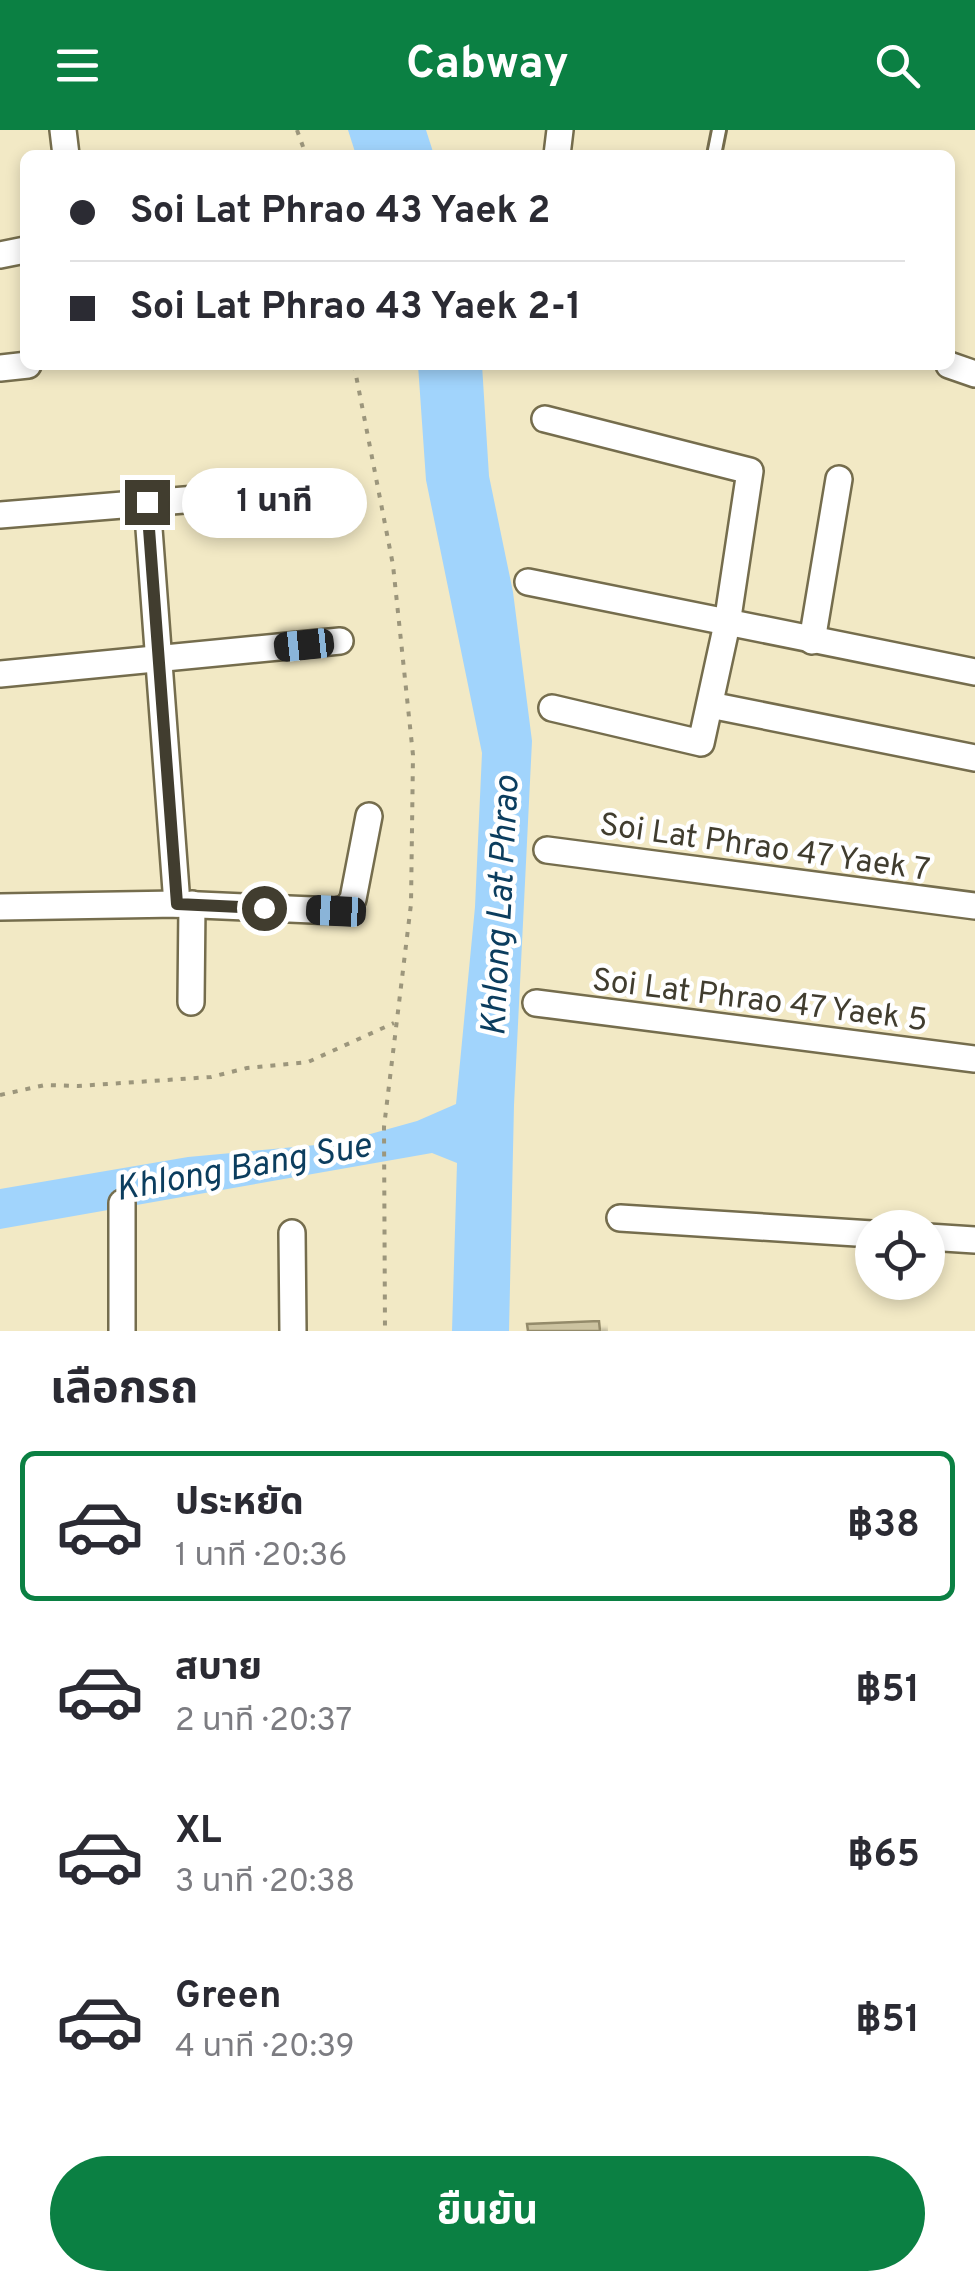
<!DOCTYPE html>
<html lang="th">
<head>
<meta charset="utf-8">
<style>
  :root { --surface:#fff; --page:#f7f7f7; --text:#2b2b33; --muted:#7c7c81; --line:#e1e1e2; --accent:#0b8043 }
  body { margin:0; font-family:Overpass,"Noto Sans Thai",sans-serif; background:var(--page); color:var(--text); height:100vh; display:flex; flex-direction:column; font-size:38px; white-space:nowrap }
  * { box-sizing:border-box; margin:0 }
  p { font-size:32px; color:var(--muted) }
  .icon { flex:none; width:55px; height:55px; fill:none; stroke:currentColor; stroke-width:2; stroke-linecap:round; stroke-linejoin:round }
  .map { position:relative; height:1201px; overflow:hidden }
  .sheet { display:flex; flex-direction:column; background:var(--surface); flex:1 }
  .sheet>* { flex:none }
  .hud { position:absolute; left:20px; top:20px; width:935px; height:220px; border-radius:15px; box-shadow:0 5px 15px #0003; display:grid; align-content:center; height:220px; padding:0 50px; background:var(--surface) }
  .fabs { position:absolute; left:855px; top:1080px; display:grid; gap:20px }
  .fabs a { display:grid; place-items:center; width:90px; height:90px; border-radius:50%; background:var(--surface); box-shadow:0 5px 15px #0003; font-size:50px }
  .end { position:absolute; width:45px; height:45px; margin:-22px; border:12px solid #413d2f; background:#fff; box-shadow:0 0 0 5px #fff }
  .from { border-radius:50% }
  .bubble { position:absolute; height:70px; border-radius:35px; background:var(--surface); box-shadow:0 5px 15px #0003; font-size:32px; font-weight:700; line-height:70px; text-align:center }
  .car { position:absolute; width:30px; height:60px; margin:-30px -15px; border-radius:12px; box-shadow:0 0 8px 2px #0007; background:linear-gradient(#222 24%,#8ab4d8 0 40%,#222 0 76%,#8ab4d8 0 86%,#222 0) }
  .hud b { display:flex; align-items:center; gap:35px; height:95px; font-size:38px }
  .hud b+b { border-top:2px solid var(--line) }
  .hud i { width:25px; height:25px; background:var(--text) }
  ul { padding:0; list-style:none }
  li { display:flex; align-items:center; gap:30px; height:150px; margin:0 20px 15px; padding:0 30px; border:5px solid transparent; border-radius:15px }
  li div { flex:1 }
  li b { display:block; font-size:38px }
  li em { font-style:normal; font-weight:700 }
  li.selected { border-color:var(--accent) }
  li>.icon { width:90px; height:90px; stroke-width:1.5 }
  h2 { padding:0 50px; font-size:45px; line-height:120px }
  .primary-button { display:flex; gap:20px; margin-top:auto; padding:20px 50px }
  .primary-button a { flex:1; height:115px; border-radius:60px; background:var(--accent); color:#fff; font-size:40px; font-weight:700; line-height:115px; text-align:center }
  header { display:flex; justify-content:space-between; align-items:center; height:130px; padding:0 50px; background:var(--accent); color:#fff; font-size:45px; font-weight:700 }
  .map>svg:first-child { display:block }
  .water { fill:#a1d4fc }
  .building { fill:#ccc3a0; stroke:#948b6a; stroke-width:2.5; filter:url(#shadow) }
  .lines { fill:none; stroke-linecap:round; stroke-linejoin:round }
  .lane-casing { stroke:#756d4d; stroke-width:18 }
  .street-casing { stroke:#756d4d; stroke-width:30 }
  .path { stroke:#9c967c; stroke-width:4; stroke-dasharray:5 8; stroke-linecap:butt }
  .lane { stroke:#fff; stroke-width:12 }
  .street { stroke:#fff; stroke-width:25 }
  .route { stroke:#413d2f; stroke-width:12 }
  .labels { text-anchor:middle; stroke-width:9; stroke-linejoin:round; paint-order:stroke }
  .street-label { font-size:32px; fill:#413d2f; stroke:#fff }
  .water-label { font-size:35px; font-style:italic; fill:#0b3d5e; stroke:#fff }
</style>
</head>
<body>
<header><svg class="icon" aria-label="menu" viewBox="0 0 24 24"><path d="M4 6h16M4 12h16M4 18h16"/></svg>Cabway<svg class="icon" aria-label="search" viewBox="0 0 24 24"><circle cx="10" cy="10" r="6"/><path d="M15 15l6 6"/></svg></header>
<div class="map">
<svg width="975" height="1201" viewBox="0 0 975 1201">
  <defs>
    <filter id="shadow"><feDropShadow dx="9" dy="9" stdDeviation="2.5" flood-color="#0004"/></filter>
  </defs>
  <rect width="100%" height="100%" fill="#f2e9c5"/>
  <g class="water">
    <path d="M348,0H426L434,25H356Z"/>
    <path d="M418,235H482L489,346L513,462L532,611L514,975L509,1201H452L457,1033L432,1023L0,1099V1059L188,1027L338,1013L417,991L456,974L475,777L482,623L426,350Z"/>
  </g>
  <path class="building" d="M599,1191L600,1201H528L527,1194Z"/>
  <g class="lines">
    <g class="lane-casing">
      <path id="lane" d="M714,25L719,0"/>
    </g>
    <g class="street-casing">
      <g id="street">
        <path d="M63,0L66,25"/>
        <path d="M557,25L560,0"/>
        <path d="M0,125L25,120"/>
        <path d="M949,235L975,244"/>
        <path d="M0,238L28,235"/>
        <path d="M545,289L750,341L727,494L701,613L552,578"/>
        <path d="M147,372L177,774"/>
        <path d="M0,385L306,360"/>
        <path d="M528,452L975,542"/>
        <path d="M812,511L839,349"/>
        <path d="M0,544L340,511"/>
        <path d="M710,575L975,628"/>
        <path d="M547,720L975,776"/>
        <path d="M0,777L177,774L336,781L347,778L353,769L369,686"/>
        <path d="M191,872L192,774"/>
        <path d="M536,873L975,929"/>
        <path d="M620,1088L872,1104"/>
        <path d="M292,1103L293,1201"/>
        <path d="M928,1107L975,1110"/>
        <path d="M122,1201V1073"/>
      </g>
    </g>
    <g class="path">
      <path d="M297,0L306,25"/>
      <path d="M354,235L393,435L413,625L411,774L384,997L385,1201"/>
      <path d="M0,965L45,955L78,956L211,947L247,938L308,932L394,893"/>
    </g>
    <use href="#lane" class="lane"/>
    <use href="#street" class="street"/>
  </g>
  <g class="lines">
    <path class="route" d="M147,372L177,774L264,778"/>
  </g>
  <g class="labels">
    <g class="street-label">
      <text transform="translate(765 716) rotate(8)" y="11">Soi Lat Phrao 47 Yaek 7</text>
      <text transform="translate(760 869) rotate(7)" y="11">Soi Lat Phrao 47 Yaek 5</text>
    </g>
    <g class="water-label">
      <text transform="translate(499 776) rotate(-87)" y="12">Khlong Lat Phrao</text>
      <text transform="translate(243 1036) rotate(-10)" y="12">Khlong Bang Sue</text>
    </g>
  </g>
</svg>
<div class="fabs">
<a><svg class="icon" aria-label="locate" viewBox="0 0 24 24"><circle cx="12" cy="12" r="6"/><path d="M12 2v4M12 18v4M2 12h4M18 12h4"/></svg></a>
</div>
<i class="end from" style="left:264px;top:778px"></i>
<i class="end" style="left:147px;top:372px"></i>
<div class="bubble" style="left:182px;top:338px;width:185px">1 นาที</div>
<i class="car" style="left:304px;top:515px;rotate:264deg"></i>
<i class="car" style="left:336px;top:781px;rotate:273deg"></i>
<div class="hud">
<b><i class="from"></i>Soi Lat Phrao 43 Yaek 2</b>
<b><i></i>Soi Lat Phrao 43 Yaek 2-1</b>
</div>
</div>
<section class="sheet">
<h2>เลือกรถ</h2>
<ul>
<li class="selected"><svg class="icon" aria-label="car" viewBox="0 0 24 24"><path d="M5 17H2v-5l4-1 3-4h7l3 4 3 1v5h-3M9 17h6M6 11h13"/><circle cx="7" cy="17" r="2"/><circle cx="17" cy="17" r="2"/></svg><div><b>ประหยัด</b><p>1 นาที · 20:36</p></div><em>฿38</em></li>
<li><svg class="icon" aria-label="car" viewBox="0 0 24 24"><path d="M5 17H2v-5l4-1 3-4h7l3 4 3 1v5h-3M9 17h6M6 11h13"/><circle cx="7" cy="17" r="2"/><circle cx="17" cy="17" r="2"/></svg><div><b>สบาย</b><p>2 นาที · 20:37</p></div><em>฿51</em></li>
<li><svg class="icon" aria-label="car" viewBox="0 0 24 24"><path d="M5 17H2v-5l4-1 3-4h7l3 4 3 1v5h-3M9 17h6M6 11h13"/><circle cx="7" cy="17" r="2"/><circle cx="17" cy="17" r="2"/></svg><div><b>XL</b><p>3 นาที · 20:38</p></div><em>฿65</em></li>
<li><svg class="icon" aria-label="car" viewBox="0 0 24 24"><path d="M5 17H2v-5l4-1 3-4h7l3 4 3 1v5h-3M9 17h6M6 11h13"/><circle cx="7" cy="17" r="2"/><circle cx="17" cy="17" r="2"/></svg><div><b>Green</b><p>4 นาที · 20:39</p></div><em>฿51</em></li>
</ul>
<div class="primary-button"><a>ยืนยัน</a></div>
</section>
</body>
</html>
